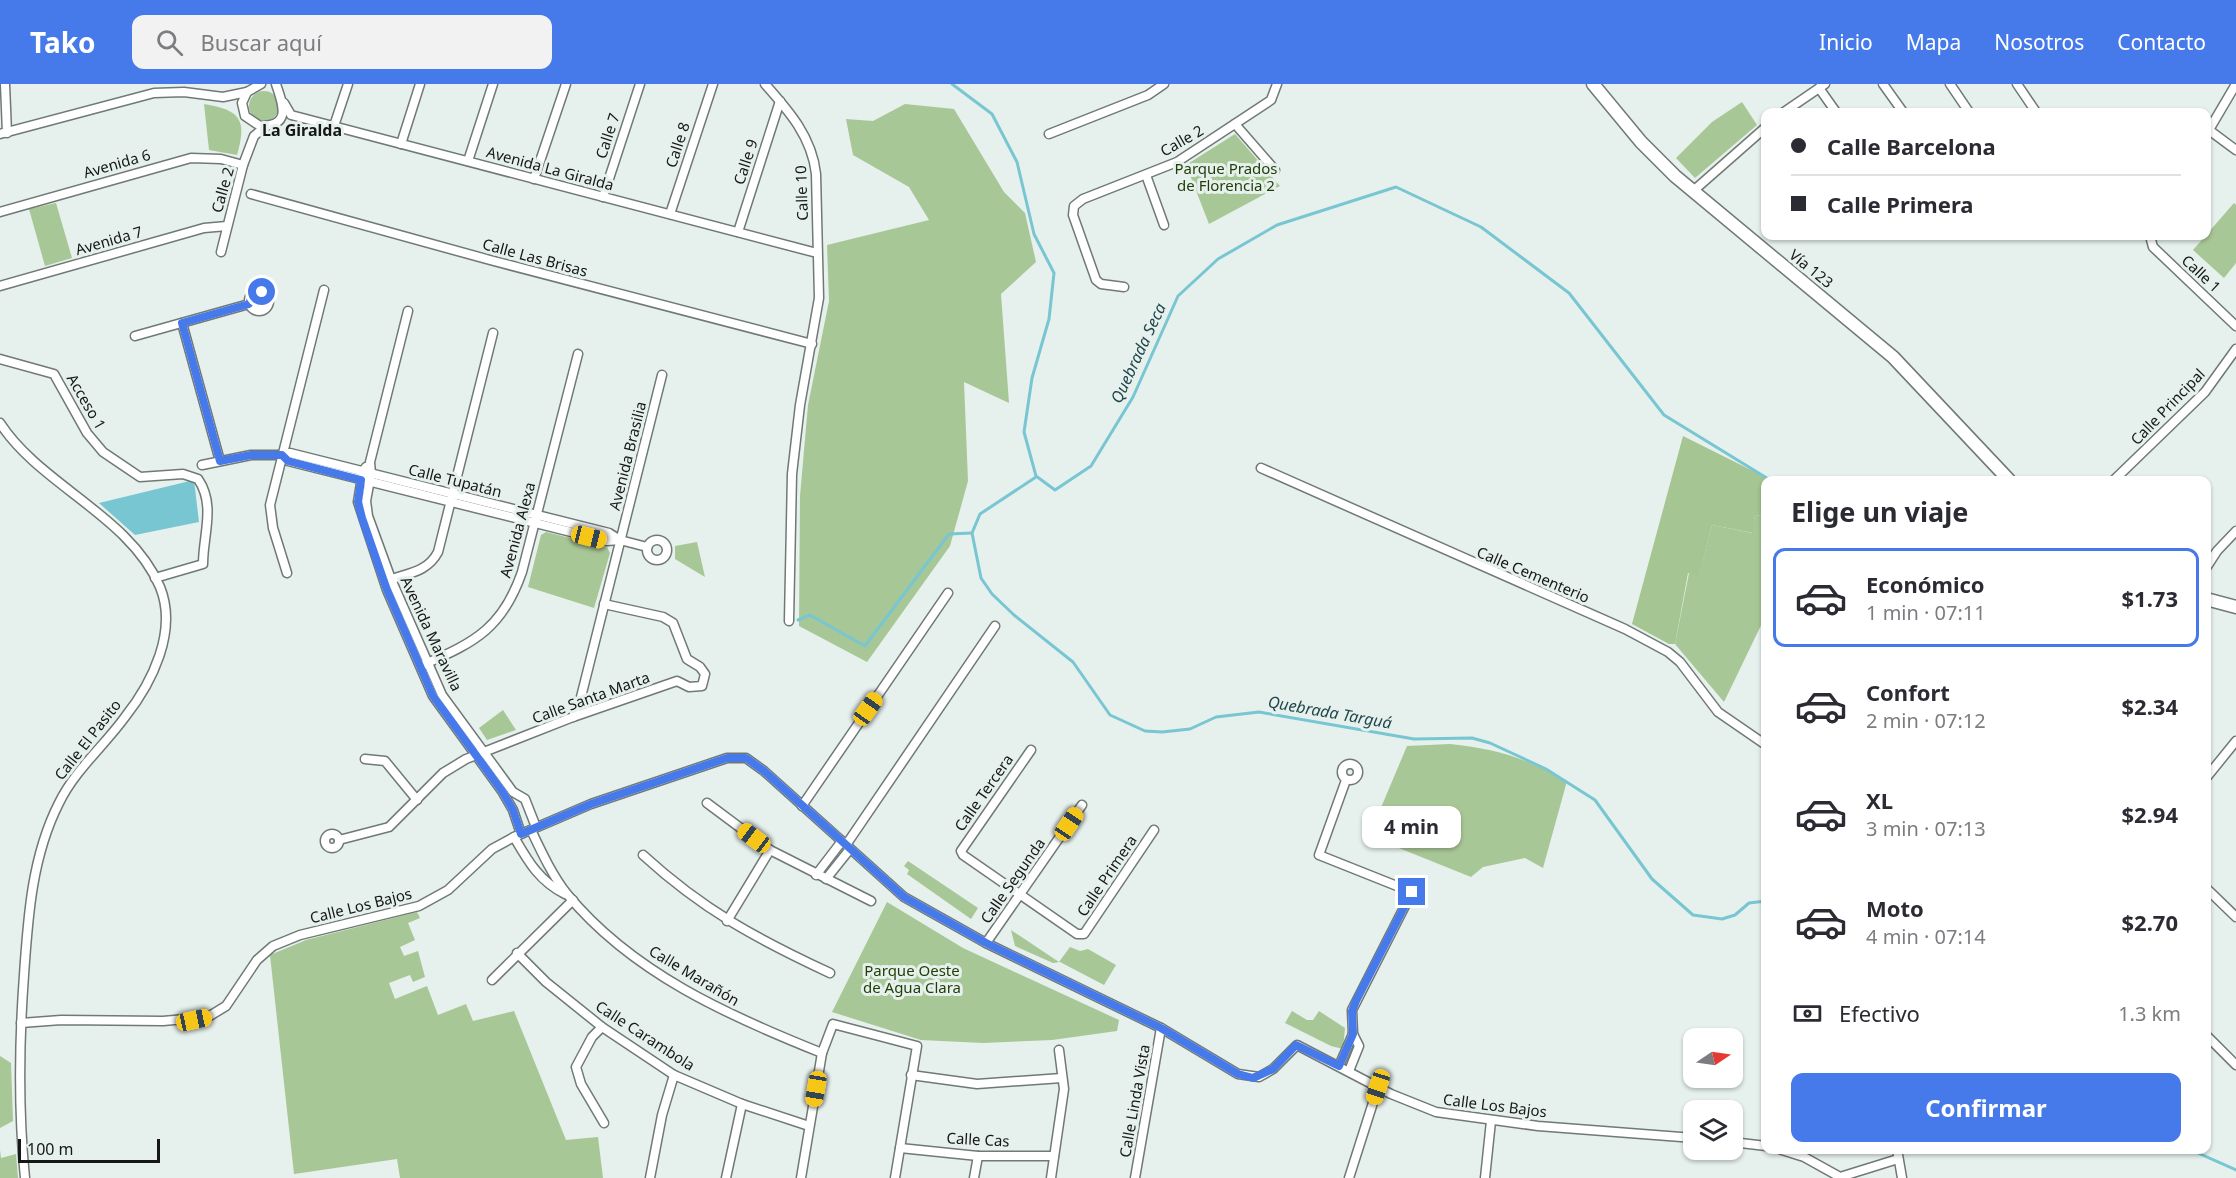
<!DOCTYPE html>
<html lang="es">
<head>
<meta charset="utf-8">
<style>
  :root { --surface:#fff; --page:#f2f2f3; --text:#2b2b33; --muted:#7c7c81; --line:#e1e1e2; --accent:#4679ea }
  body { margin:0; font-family:"Noto Sans",sans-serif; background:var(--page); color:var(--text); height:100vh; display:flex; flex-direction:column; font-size:22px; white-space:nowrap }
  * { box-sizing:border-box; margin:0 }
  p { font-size:20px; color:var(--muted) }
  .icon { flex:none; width:33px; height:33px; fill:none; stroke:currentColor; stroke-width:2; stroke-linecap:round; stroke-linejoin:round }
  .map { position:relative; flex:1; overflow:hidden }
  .sheet { position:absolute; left:1761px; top:392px; width:450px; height:678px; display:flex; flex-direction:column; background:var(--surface); border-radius:12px; box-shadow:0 2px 4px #0004 }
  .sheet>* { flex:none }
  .banner { position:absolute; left:1761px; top:24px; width:450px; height:132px; border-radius:12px; box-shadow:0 2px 4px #0004; display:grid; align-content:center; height:132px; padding:0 30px; background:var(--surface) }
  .needle { width:39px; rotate:77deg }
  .buttons { position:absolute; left:1683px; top:944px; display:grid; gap:12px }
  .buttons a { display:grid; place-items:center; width:60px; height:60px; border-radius:12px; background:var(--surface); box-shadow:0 2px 4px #0004; font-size:30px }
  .scale { position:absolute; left:18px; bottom:15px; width:142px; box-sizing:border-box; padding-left:6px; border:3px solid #151817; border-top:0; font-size:16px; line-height:21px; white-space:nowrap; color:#151817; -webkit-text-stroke:4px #e6f0ec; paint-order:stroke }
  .end { position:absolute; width:27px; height:27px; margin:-14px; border:8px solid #4679ea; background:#fff; box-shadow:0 0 0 3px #fff }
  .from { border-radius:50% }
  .bubble { position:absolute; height:42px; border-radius:12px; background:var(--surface); box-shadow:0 2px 4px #0004; font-size:20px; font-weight:700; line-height:42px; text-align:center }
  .car { position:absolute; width:18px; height:36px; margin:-18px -9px; border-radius:8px; box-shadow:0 0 4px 2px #0007; background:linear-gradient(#f5c518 24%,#345 0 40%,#f5c518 0 76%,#345 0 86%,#f5c518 0) }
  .banner b { display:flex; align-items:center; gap:21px; height:57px; font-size:22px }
  .banner b+b { border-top:2px solid var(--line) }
  .banner i { width:15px; height:15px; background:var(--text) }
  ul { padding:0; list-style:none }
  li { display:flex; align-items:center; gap:18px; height:99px; margin:0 12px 9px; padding:0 18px; border:3px solid transparent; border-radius:12px }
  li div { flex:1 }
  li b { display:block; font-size:22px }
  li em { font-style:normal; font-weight:700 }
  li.active { border-color:var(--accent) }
  li>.icon { width:54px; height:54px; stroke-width:1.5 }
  h2 { padding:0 30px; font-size:27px; line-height:72px }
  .pay { display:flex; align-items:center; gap:15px; height:66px; padding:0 30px; font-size:22px }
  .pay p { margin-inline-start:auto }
  .primary-button { display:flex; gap:12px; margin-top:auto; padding:12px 30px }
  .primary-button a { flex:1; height:69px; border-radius:12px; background:var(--accent); color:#fff; font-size:24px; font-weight:700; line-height:69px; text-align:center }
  header { display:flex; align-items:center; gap:36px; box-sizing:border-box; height:84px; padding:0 30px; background:var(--accent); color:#fff }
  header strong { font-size:28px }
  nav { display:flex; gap:33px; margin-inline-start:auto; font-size:21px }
  .search { width:420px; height:54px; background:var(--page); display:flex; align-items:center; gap:15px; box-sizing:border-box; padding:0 21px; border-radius:12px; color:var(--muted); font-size:22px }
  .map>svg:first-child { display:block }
  .green { fill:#a8c796 }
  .forest { fill:#a5c592 }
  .water { fill:#78c6d2 }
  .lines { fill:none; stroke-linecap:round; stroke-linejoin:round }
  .stream { stroke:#78c6d2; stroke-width:3 }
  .minor-casing { stroke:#707975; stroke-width:11 }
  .secondary-casing { stroke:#707975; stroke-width:15 }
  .minor { stroke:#fff; stroke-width:8 }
  .secondary { stroke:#fff; stroke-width:12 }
  .route { stroke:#4679ea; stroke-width:8 }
  .labels { text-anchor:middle; stroke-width:6; stroke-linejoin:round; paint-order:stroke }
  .street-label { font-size:15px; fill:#151817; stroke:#e6f0ec }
  .park-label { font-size:15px; fill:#1f3d05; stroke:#e6f0ec }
  .neighbourhood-label { font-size:16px; font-weight:bold; fill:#151817; stroke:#e6f0ec }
  .water-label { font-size:16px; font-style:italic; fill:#21474c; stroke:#e6f0ec }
</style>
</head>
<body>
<header>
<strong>Tako</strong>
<div class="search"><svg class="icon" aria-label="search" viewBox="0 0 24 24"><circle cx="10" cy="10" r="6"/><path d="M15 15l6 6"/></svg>Buscar aquí</div>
<nav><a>Inicio</a><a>Mapa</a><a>Nosotros</a><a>Contacto</a></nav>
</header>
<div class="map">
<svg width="2236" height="1094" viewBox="0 0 2236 1094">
  <rect width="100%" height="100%" fill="#e6f0ec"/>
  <g class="green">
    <circle cx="264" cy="22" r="15"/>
    <path d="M1742,18L1757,41L1695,94L1676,74L1712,38Z"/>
    <path d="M204,20C241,26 247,36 237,71L209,66Z"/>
    <path d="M905,20L954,25L1004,108L1025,129L1036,178L1001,210L1009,319L964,298L968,397L950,462L867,578L799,542L800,412L808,321L829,217L827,161L929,136L909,103L853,71L846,35L873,37Z"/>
    <path d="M1235,50L1280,102L1209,140L1186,81Z"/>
    <path d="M56,119L72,174L45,182L29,125Z"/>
    <path d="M2234,119L2236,121V179L2224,194L2193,166Z"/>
    <path d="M1755,431L1765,432V533L1724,618L1675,560L1689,489L1699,491L1712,441L1752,449Z"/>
    <path d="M546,448L607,463L610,469L594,524L528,503L541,451Z"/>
    <path d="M697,458L705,493L675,475V462Z"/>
    <path d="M503,626L516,646L487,656L479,644Z"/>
    <path d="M1450,660C1497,665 1526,674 1567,697L1543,784L1525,774L1483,783L1471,793L1369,752L1407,662Z"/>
    <path d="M908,777L978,824L971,835L907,790L909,786L904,782Z"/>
    <path d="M887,818L963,864L1119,936L1117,947L1052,956L983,959L921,956L832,928Z"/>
    <path d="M417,828L420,834L408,839L415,856L400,863L404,872L418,867L425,893L413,898L410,891L389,899L395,915L427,902L438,931L466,920L473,937L514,927L566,1056L598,1053L603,1094H400L397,1075L294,1090L270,871L306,856Z"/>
    <path d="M1011,846L1059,878L1070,863L1080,867L1088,865L1116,881L1104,901L1060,878L1053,879L1015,862Z"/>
    <path d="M1292,927L1307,936H1313L1319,927L1345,944L1343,965L1331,962L1285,939Z"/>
    <path d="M0,972L11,979L13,1037L0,1044Z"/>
    <path d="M0,1066L1,1074L16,1070L18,1094H0Z"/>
  </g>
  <path class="forest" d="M1683,352L1771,396H1766L1765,432L1755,431L1753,449L1712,441L1699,492L1688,489L1675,560H1669L1632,540Z"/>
  <path class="water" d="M194,396L199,438L135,451L99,419Z"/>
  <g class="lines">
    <g class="stream">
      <path d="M952,0L992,30L1017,78L1034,150L1054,189L1049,235L1032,294L1024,348L1036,392L1055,406L1091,382L1133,313L1178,212L1218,175L1277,141L1396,103L1481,143L1569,209L1664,331L1770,396"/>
      <path d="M1036,393L980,430L972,449L981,494L992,510L1014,531L1073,578L1110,631L1145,647L1162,648L1190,645L1216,633L1259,628L1414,655L1472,654L1490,659L1546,685L1595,716L1652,795L1693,831L1722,835L1735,831L1749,819L1766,817"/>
      <path d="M798,536L810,531L865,562L949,450L972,449"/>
      <path d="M2189,1065L2236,1086"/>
    </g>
    <g class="minor-casing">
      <g id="minor">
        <path d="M5,0L7,49"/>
        <path d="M261,0L247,8L242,19L245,32L260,42C293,42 282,19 276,0"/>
        <path d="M765,0C789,27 812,53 816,90L819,214L800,321L792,390L789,537"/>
        <path d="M1883,0L1903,28"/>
        <path d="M1950,0L1969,28"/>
        <path d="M2017,0L2036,28"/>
        <path d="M1819,4L1836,28"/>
        <path d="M284,19L291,31L817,169"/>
        <path d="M1784,28L1825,0"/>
        <path d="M1235,40L1275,86"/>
        <path d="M334,42L348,0"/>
        <path d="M2209,46L2236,66"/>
        <path d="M0,50L154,9L184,8L223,13L247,8"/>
        <path d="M1049,50L1148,11L1164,0"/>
        <path d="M2206,51L2236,0"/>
        <path d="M401,60L420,0"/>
        <path d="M468,77L493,0"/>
        <path d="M1146,91L1164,141"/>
        <path d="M534,95L566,0"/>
        <path d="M1692,108L1766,43"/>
        <path d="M251,110L490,176L812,260"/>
        <path d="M603,113L640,0"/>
        <path d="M0,128L191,74L221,75L243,81"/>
        <path d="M670,130L713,0"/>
        <path d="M738,148L780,17"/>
        <path d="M2150,152L2153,163L2236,242"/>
        <path d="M221,168L243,81L254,52L266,42"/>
        <path d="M0,202L204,144L227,142"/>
        <path d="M1124,203L1101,200L1096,196L1073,131L1074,122L1083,115L1177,78L1271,16L1277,0"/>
        <circle cx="259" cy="217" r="10"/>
        <path d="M408,227L370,378L371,390L366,417L368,432L391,495L442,611L513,708L525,715L536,743"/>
        <path d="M182,239L220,377"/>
        <path d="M135,252L249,220"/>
        <path d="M0,275L54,290L87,349L103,368L140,393L183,390L198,395C216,421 203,451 203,480L155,494"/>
        <path d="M0,339C40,401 130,432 160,503C178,547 152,599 125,633C104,662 75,686 59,719C32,772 28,832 24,891C19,959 18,1025 25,1094"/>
        <path d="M282,371L288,377L607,457L620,456"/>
        <path d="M202,381L251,371H282L290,369L609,449L620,456L647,463"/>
        <path d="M366,383L363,387L358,418L387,506L433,612L502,707L513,726L521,750"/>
        <path d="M1261,384L1625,545L1668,568L1680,578L1718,628L1766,661"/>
        <path d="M2114,396L2205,308L2236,265"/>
        <circle cx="657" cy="466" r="10"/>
        <path d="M2206,484L2217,467L2236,447"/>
        <path d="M287,489L273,444L270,421L324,206"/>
        <path d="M386,497C407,489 427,489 438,468L493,249"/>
        <path d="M425,580C476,558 503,543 522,488L578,270"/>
        <path d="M573,633L581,613L662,291"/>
        <path d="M1031,666L961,767L963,771L1077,850H1084L1154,746"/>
        <path d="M365,675L385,677L417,716"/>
        <circle cx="1350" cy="688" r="8"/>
        <path d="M2206,694L2236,657"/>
        <path d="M1346,696L1319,771L1412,808L1352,926L1353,950L1359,962L1349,987"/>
        <path d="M707,719L770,766L871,817"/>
        <path d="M802,722L948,509"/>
        <path d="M531,746C541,767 552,791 567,810C632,889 729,932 822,969"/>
        <circle cx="332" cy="757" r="7"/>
        <path d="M514,753C528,777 539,797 565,810"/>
        <path d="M339,756L389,743L443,689L466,675L573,633L677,597L689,603L702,602L705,590L700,583L687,575L673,539L663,533L604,520"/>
        <path d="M846,761L995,542"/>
        <path d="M643,771C703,826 757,855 830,889"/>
        <path d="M816,791L842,757"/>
        <path d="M826,795L850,765"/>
        <path d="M2206,804L2236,833"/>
        <path d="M727,837L770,766"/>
        <path d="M986,859L1082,721"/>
        <path d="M517,869L546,898L602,943L674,991L742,1020L809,1042"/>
        <path d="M492,896L573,816"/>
        <path d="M21,939L61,936L163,937L208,933L226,922L257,876L273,862L300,851L419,822L448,806L492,765L514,753L591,720L727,674H746L764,687L904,813L986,859L1161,944L1238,990L1259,993L1273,985L1297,961L1391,1010L1436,1028L1538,1042L1694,1054"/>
        <path d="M602,943L592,953L576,983L581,1000L604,1039"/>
        <path d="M2206,951L2236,981"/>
        <path d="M1339,982L1353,950"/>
        <path d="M911,991L977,1000L1062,994"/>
        <path d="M1732,1058L1766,1062"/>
        <path d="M900,1064L978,1072H1054"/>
        <path d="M1779,1065L1804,1073L1840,1093L1898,1075"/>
        <path d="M1897,1065L1902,1094"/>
        <path d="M650,1094L662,1031L674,991"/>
        <path d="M726,1094L742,1020"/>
        <path d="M801,1094L822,969L833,940L917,962L895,1094"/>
        <path d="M974,1094L978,1072"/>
        <path d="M1051,1094L1064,1005L1059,966"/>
        <path d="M1135,1094L1161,944"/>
        <path d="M1349,1094L1378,1003"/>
        <path d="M1485,1094L1491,1037"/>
      </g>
    </g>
    <g class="secondary-casing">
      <g id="secondary">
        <path d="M1593,0L1641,58L1675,92L1893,273L2009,396"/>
        <path d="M2206,515L2236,523"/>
      </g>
    </g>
    <use href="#minor" class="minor"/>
    <use href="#secondary" class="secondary"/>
  </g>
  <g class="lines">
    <path class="route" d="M262,208L253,209L249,220L182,239L220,377L251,371H282L288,377L361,396L358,418L362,434L387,506L433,612L502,707L513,726L521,750L591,720L727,674H746L764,687L904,813L986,859L1161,944L1238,990L1253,994L1273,985L1296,961L1339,982L1353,950L1352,927L1356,917L1412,808"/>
  </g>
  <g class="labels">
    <g class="street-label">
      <text transform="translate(608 52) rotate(-72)" y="5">Calle 7</text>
      <text transform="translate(1182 57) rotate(-30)" y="5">Calle 2</text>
      <text transform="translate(678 61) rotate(-72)" y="5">Calle 8</text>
      <text transform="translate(746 78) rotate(-72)" y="5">Calle 9</text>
      <text transform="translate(117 80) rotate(-16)" y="5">Avenida 6</text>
      <text transform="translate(550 85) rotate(15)" y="5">Avenida La Giralda</text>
      <text transform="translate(223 106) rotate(-74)" y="5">Calle 2</text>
      <text transform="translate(802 109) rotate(-92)" y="5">Calle 10</text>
      <text transform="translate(109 157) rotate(-16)" y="5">Avenida 7</text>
      <text transform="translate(535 174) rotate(15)" y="5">Calle Las Brisas</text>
      <text transform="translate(1811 185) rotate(39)" y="5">Vía 123</text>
      <text transform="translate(2201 190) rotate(43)" y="5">Calle 1</text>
      <text transform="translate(86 318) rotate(60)" y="5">Acceso 1</text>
      <text transform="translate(2168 323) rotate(-46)" y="5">Calle Principal</text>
      <text transform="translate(628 372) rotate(-76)" y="5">Avenida Brasilia</text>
      <text transform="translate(455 397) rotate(14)" y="5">Calle Tupatán</text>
      <text transform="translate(518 446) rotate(-75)" y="5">Avenida Alexa</text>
      <text transform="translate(1533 491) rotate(23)" y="5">Calle Cementerio</text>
      <text transform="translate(431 550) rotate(65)" y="5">Avenida Maravilla</text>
      <text transform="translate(591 614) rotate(-20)" y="5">Calle Santa Marta</text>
      <text transform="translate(88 656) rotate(-52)" y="5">Calle El Pasito</text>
      <text transform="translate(984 709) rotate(-55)" y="5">Calle Tercera</text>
      <text transform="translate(1107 792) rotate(-56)" y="5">Calle Primera</text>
      <text transform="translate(1013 797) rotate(-55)" y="5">Calle Segunda</text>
      <text transform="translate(361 822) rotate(-14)" y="5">Calle Los Bajos</text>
      <text transform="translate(694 892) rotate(31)" y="5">Calle Marañón</text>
      <text transform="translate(645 952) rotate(33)" y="5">Calle Carambola</text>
      <text transform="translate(1135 1017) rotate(-80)" y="5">Calle Linda Vista</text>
      <text transform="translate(1495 1022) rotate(7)" y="5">Calle Los Bajos</text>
      <text transform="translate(978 1056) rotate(3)" y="5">Calle Cas</text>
    </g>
    <g class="park-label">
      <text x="1226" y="90">Parque Prados<tspan x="1226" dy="17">de Florencia 2</tspan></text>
      <text x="912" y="892">Parque Oeste<tspan x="912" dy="17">de Agua Clara</tspan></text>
    </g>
    <g class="neighbourhood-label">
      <text x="302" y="52">La Giralda</text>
    </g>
    <g class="water-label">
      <text transform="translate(1138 269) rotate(-65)" y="6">Quebrada Seca</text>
      <text transform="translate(1330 628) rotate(10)" y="6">Quebrada Targuá</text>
    </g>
  </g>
</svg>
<div class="buttons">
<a><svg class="needle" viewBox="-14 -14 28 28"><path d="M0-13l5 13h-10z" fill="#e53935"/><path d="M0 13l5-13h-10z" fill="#7c7c81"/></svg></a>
<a><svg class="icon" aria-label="layers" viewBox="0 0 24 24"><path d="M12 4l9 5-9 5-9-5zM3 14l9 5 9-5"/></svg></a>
</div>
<div class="scale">100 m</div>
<i class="end from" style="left:262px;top:208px"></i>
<i class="end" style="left:1412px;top:808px"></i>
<div class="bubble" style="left:1362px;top:722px;width:99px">4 min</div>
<i class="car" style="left:589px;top:453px;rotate:104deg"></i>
<i class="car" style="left:868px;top:625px;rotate:35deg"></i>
<i class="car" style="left:1069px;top:740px;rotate:34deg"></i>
<i class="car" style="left:754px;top:754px;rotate:307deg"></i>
<i class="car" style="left:194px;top:936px;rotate:78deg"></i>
<i class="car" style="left:1378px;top:1003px;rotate:198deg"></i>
<i class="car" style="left:816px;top:1005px;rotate:190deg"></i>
<div class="banner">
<b><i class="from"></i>Calle Barcelona</b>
<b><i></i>Calle Primera</b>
</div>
<section class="sheet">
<h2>Elige un viaje</h2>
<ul>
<li class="active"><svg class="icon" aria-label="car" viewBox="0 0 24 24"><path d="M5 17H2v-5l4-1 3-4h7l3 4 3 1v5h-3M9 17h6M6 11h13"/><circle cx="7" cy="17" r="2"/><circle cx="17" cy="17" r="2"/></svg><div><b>Económico</b><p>1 min · 07:11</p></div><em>$1.73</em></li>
<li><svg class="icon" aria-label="car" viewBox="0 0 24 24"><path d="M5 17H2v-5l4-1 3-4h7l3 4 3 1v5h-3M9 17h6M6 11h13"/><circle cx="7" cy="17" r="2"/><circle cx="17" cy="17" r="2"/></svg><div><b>Confort</b><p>2 min · 07:12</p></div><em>$2.34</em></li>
<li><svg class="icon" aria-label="car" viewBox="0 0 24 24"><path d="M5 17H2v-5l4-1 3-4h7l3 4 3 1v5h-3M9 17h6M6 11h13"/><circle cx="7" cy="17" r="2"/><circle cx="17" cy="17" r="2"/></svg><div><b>XL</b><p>3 min · 07:13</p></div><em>$2.94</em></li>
<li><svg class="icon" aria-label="car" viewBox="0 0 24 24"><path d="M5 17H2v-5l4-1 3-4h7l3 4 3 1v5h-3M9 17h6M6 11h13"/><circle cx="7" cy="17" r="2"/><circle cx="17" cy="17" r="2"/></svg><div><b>Moto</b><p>4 min · 07:14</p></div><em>$2.70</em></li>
</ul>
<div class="pay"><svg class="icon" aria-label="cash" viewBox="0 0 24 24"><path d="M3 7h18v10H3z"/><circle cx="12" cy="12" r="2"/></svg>Efectivo<p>1.3 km</p></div>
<div class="primary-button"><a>Confirmar</a></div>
</section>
</div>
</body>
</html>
